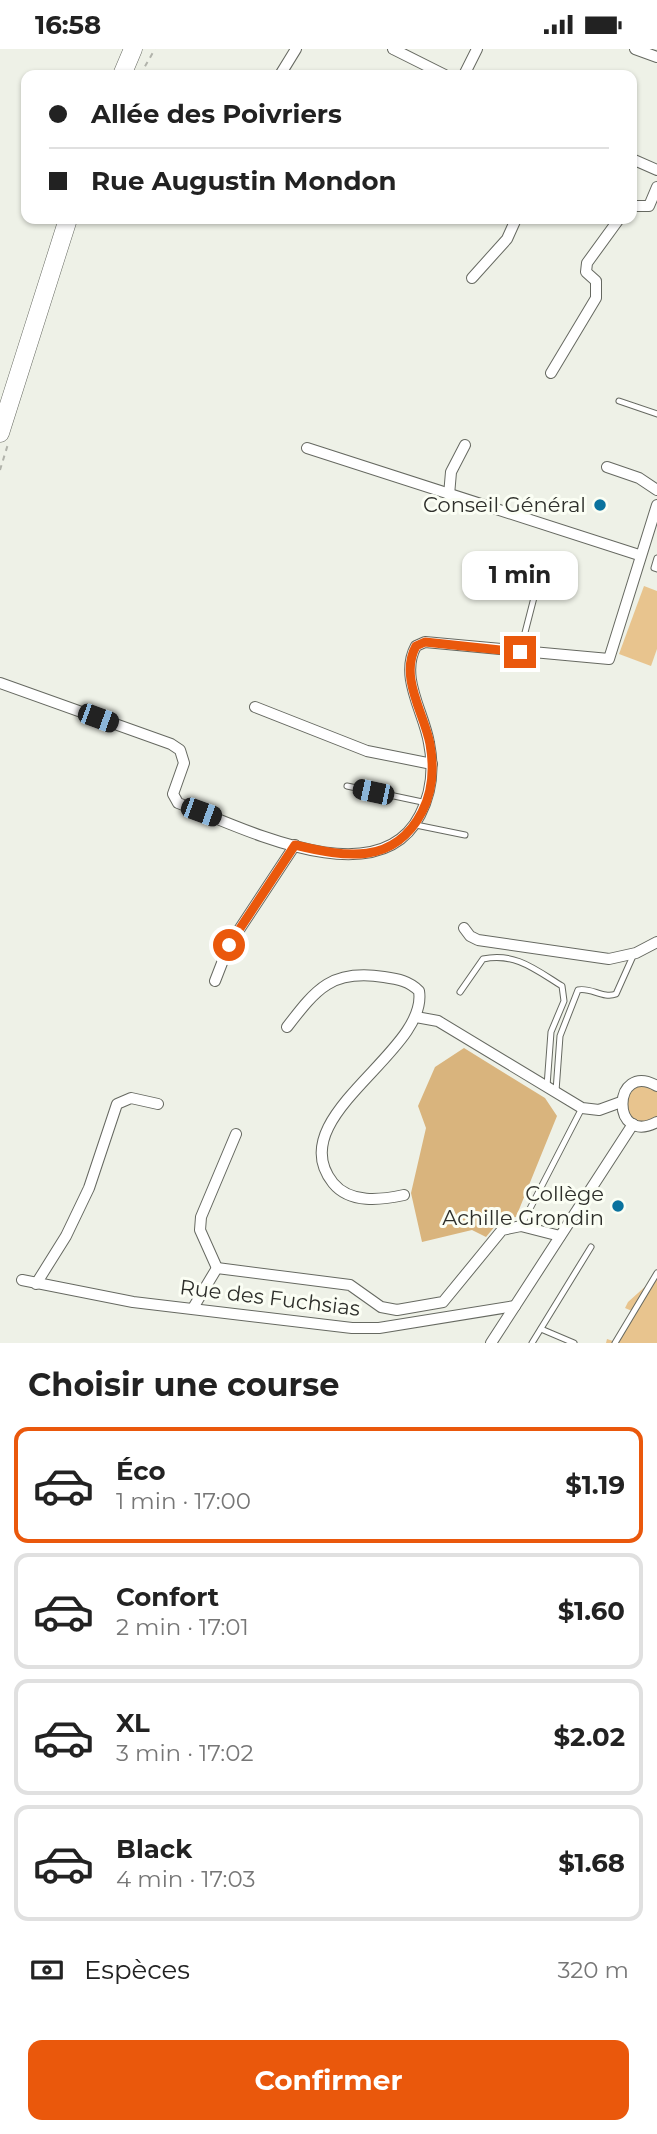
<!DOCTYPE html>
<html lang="fr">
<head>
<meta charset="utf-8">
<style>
  :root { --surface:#fff; --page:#f6f6f6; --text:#222; --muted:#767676; --line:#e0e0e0; --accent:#ea580c }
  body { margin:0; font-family:Montserrat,sans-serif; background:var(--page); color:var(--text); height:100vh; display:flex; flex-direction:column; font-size:26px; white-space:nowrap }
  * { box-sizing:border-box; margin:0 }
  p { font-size:23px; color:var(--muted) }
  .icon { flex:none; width:38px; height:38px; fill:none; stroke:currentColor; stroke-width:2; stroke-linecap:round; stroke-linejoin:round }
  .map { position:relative; height:1294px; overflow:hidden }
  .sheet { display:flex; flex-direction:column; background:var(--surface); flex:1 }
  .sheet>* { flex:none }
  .top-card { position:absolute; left:21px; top:21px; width:616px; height:154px; border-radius:14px; box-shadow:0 2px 5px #0004; display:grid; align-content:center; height:154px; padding:0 28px; background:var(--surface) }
  .end { position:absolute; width:32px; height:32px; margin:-16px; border:9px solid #ea580c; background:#fff; box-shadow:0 0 0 4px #fff }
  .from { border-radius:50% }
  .bubble { position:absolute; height:49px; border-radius:14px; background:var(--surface); box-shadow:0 2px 5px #0004; font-size:23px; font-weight:700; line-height:49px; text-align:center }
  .car { position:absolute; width:21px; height:42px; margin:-21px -10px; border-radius:9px; box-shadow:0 0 5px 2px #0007; background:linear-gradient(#222 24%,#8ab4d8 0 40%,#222 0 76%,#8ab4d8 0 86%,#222 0) }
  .top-card b { display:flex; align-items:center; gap:24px; height:66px; font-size:26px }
  .top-card b+b { border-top:2px solid var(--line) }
  .top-card i { width:18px; height:18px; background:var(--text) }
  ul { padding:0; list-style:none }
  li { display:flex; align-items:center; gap:21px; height:116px; margin:0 14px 10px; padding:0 14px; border:4px solid var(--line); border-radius:14px }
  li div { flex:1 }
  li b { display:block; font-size:26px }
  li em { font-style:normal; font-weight:700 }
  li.active { border-color:var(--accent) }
  li>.icon { width:63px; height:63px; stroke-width:1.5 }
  h2 { padding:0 28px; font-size:32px; line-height:84px }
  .pay { display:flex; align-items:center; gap:18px; height:77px; padding:0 28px; font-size:26px }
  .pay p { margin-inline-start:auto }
  .button { display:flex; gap:14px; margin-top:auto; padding:14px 28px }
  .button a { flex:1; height:80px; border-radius:14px; background:var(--accent); color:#fff; font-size:28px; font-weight:700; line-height:80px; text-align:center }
  .status { display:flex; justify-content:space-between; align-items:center; height:49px; padding:0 35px; background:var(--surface); direction:ltr }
  .status svg { height:19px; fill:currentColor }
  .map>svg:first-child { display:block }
  .green { fill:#e8c48e }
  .forest { fill:#d9b47d }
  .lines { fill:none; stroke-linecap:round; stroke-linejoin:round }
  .lane-casing { stroke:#666961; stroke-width:7 }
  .street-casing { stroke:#666961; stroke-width:12 }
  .primary-casing { stroke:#666961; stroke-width:19 }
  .path { stroke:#b1b3ab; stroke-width:2; stroke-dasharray:5 5; stroke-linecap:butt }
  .lane { stroke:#fff; stroke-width:5 }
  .street { stroke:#fff; stroke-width:10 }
  .primary { stroke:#fff; stroke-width:18 }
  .route { stroke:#ea580c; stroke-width:9 }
  .poi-dot { fill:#0a729e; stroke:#fbfef4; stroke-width:2.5 }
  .labels { text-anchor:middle; stroke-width:6; stroke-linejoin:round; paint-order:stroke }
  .poi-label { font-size:21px; fill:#2e2f2b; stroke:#fbfef4; text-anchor:end }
  .street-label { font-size:21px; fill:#2e2f2b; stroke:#fbfef4 }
</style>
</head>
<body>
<div class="status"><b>16:58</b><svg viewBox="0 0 49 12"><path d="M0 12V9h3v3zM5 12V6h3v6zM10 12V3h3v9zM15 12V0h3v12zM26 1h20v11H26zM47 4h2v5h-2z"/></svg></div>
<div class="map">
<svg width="657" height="1294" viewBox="0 0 657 1294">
  <rect width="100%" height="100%" fill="#eef1e7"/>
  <g class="green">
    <path d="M644,537L657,542V600L651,617L619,605Z"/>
    <path d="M633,1035L657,1037V1073L633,1075L623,1045Z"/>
    <path d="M657,1227V1294H606L607,1290L613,1292L632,1262L625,1259L628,1253Z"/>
  </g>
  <path class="forest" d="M464,999L545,1049L557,1067L516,1168L501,1170L486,1188L472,1181L422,1193L411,1144L426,1079L418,1057L435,1018Z"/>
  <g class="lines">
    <g class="lane-casing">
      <g id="lane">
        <path d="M619,352L657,365"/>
        <path d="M657,509L654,519L657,520"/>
        <path d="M520,603L538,533"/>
        <path d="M347,737L427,754"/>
        <path d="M416,776L465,786"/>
        <path d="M460,943L483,910C515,903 536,921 562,937L564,952L551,983L547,1037"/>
        <path d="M556,1042L560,987L578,941C591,938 603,950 616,945L633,907"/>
        <path d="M521,1177L582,1059"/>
        <path d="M541,1280L574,1294"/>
        <path d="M532,1294L591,1198"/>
        <path d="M615,1294L657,1224"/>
      </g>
    </g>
    <g class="street-casing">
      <g id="street">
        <path d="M393,0L445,26"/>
        <path d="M635,0L657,8"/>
        <path d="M280,26L296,0"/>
        <path d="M464,26L477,0"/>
        <path d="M632,110L657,121"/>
        <path d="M632,157H649L657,138"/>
        <path d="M472,229L507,190L516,170"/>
        <path d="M551,324L596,249V232L586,223L587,214L619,170"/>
        <path d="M307,399L639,506"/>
        <path d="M607,418L639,429L657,441"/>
        <path d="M449,446L451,423L465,396"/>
        <path d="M0,634L171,695L180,701L184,714L173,745L178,754C241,778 378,849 420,766C432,743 434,719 429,694C424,663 399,628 416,597L425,593L609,610L657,456"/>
        <path d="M255,658L367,702L432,715"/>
        <path d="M464,879L470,887L478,891L609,910L636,904L657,893"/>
        <path d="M215,932L229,896L295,796"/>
        <path d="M416,968L438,972L582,1059L599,1061L621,1053"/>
        <path d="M287,978C317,939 332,920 384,928C398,930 409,932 419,942C429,1003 280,1068 333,1134C350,1155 381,1151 404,1146"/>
        <path d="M657,1037C612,1011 610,1098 657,1073"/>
        <path d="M217,1219L350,1236L381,1258L397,1261L443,1253L502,1181L521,1177L560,1187"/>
        <path d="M217,1219L200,1181L201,1168L236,1085"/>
        <path d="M22,1231L133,1253L352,1279H379L515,1257"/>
        <path d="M36,1235L66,1187L89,1139L117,1055L131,1049L158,1055"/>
        <path d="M193,1259L217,1219"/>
        <path d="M491,1294L633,1075"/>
      </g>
    </g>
    <g class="primary-casing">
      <g id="primary">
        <path d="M122,26L133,0"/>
        <path d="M0,384L68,170"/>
      </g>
    </g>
    <g class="path">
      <path d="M140,26L155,0"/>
      <path d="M0,421L8,395"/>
    </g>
    <use href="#lane" class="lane"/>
    <use href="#street" class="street"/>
    <use href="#primary" class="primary"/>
  </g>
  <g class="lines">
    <path class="route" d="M229,896L295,796C345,808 394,817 422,763C433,742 434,718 430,695C424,664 399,628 416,597L425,593L520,603"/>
  </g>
  <g class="poi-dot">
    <circle cx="600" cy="456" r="7"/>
    <circle cx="618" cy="1157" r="7"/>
  </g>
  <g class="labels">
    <g class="poi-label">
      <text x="586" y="463">Conseil Général</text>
      <text x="604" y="1152">Collège<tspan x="604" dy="24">Achille Grondin</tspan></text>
    </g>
    <g class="street-label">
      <text transform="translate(270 1249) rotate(7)" y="7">Rue des Fuchsias</text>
    </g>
  </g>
</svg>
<i class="end from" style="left:229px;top:896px"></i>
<i class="end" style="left:520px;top:603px"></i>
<div class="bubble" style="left:462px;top:502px;width:116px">1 min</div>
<i class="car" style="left:98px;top:669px;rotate:110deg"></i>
<i class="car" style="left:373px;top:743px;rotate:282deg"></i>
<i class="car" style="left:201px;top:763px;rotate:110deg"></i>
<div class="top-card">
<b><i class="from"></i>Allée des Poivriers</b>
<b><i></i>Rue Augustin Mondon</b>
</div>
</div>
<section class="sheet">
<h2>Choisir une course</h2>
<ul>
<li class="active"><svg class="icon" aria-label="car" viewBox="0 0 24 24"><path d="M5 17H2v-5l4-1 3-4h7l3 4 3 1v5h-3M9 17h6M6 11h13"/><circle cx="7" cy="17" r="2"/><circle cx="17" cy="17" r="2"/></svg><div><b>Éco</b><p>1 min · 17:00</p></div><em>$1.19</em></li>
<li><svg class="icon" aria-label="car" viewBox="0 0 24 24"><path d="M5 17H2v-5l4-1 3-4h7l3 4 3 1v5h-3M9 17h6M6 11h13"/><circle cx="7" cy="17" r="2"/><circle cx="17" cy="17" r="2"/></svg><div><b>Confort</b><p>2 min · 17:01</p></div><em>$1.60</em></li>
<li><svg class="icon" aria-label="car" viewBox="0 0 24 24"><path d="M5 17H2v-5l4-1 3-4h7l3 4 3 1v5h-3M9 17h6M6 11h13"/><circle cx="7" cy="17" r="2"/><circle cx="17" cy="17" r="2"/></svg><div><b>XL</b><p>3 min · 17:02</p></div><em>$2.02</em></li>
<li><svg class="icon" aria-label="car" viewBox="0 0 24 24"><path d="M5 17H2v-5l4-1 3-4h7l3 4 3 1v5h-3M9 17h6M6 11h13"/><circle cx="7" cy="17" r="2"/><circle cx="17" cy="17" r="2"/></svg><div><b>Black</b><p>4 min · 17:03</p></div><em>$1.68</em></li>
</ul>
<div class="pay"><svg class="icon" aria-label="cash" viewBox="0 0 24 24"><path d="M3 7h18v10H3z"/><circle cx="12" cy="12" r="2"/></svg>Espèces<p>320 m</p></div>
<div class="button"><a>Confirmer</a></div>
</section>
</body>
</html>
